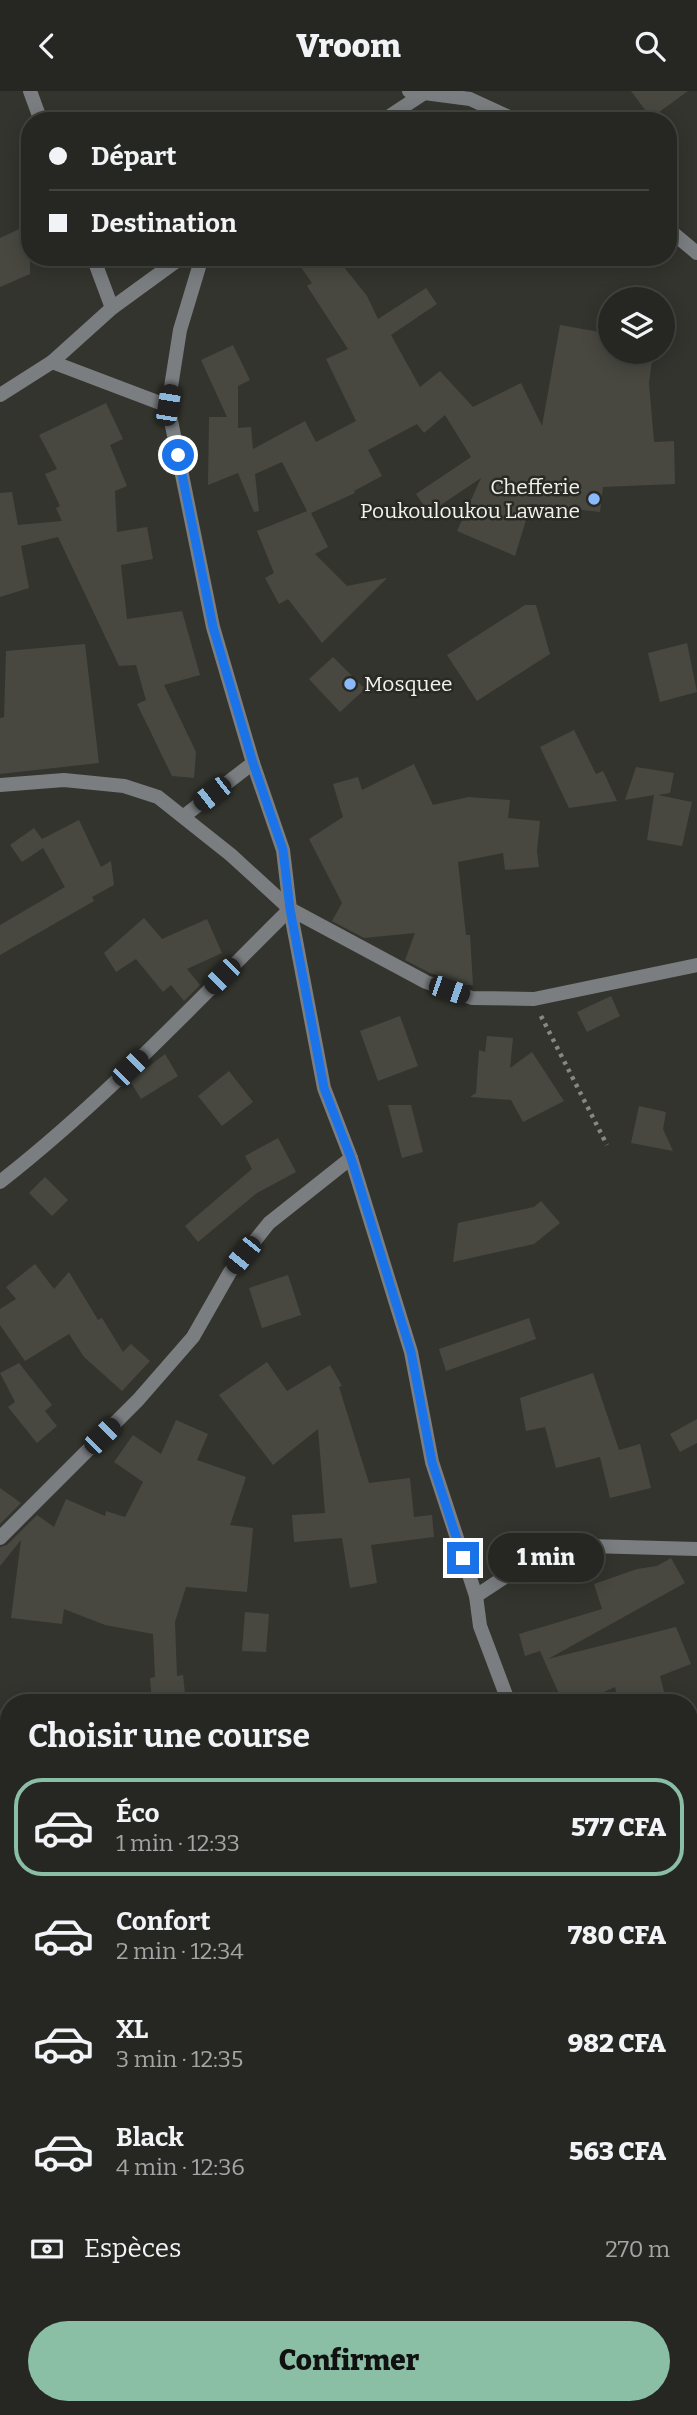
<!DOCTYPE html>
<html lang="fr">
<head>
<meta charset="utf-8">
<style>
  :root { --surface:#262722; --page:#2e2f2a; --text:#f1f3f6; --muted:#a4a5a5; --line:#424440; --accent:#8abfa5 }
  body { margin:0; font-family:Bitter,serif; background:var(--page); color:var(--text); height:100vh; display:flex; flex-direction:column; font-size:26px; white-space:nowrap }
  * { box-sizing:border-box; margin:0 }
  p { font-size:23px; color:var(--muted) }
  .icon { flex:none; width:38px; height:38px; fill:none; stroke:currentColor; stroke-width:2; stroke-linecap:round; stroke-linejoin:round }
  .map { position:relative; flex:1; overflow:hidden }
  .sheet { position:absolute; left:0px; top:1603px; width:698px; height:721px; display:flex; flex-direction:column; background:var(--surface); border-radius:28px 28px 0 0; box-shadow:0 4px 18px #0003,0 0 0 2px var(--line) }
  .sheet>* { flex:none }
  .hud { position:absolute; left:21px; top:21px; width:656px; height:154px; border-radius:28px; box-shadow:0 4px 18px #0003,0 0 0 2px var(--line); display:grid; align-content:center; height:154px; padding:0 28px; background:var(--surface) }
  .controls { position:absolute; left:598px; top:196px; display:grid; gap:14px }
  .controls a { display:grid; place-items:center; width:77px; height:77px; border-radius:50%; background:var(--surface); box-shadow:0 4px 18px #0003,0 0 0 2px var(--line); font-size:35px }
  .end { position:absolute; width:32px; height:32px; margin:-16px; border:9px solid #1a73e8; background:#fff; box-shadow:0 0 0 4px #fff }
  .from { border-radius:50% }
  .bubble { position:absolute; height:49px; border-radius:24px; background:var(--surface); box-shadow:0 4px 18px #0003,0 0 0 2px var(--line); font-size:23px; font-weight:800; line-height:49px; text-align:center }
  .car { position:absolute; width:21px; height:42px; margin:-21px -10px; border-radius:9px; box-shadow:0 0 5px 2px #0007; background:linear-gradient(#222 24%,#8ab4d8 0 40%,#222 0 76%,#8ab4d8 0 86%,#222 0) }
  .hud b { display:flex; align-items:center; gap:24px; height:66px; font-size:26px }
  .hud b+b { border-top:2px solid var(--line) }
  .hud i { width:18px; height:18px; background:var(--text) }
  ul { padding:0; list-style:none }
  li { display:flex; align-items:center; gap:21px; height:98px; margin:0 14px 10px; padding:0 14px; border:4px solid transparent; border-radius:28px }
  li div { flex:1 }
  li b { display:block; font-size:26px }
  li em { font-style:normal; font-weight:800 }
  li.current { border-color:var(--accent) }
  li>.icon { width:63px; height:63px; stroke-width:1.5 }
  h2 { padding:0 28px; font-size:32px; line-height:84px }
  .pay { display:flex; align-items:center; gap:18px; height:77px; padding:0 28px; font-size:26px }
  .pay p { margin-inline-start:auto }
  .primary-button { display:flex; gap:14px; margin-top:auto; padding:14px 28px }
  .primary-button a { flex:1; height:80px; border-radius:42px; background:var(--accent); color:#111; font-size:28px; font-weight:800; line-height:80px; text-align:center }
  header { display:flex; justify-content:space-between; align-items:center; height:91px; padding:0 28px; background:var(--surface); font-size:32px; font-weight:800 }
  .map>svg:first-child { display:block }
  .building { fill:#484841 }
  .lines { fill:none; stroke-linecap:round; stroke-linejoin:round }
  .path { stroke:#878882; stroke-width:4.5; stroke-dasharray:3.5 5; stroke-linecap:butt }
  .street { stroke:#7b7e81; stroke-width:14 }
  .route { stroke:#1a73e8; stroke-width:9 }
  .poi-dot { fill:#8abafc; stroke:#292a23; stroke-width:2.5 }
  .labels { text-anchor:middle; stroke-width:5; stroke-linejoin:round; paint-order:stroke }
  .poi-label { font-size:21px; fill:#f0f1ec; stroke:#292a23; text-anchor:end }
</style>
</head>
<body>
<header><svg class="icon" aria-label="back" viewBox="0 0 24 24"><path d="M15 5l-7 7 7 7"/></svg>Vroom<svg class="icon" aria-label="search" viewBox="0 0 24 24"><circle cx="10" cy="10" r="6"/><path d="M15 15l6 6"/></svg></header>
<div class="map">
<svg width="697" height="2324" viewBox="0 0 697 2324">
  <rect width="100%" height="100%" fill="#33342d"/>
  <g class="building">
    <path d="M631,0H688L651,27Z"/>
    <path d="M30,133V183L0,196V147Z"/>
    <path d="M294,166H336L367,205L378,228L426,197L437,213L391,244L420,296L440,280L473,316L521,292L542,335L560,234L611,243V261H625L624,267L652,270L649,292L654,351L674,350L675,393L603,396L600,421L531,413L515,465L457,440L481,387L429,422L416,403L471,366L445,324L424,342L417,333L368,359L382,385L354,400L355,402L311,422L328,456L315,463L347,495L387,487L322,552L288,508L279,513L265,487L274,482L257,440L307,420L282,371L255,383L259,420L254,421L238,382L208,394L209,326H227L201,269L233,254L250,289L238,295V337L251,336L253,358L305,330L316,351L356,330L326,268L348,258L307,195L312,192Z"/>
    <path d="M106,312L123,348L110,354L127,395L115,400L117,441L147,436L153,468L121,474L127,528L182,520L200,584L164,594L196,661L194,687L172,685L137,613L146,609L136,574L119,575L58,446L21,455L29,497L0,506V402L12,401L18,434L62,430L56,417L60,415L45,383L57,378L39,344Z"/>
    <path d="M525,514H536L550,563L477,610L447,564Z"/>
    <path d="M687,552L697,601L660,611L648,562Z"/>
    <path d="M85,553L99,672L0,683V627L4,626L6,560Z"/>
    <path d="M333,566L365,598L340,621L309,588Z"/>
    <path d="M574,639L596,683L603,680L617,710L569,717L540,656Z"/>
    <path d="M414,673L433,714L468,706L510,709L508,727L540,730L537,760L539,776L505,779L503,762L458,771L466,844H470L473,894H464L430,882L405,869L415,842L364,847L332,830L342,812L309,748L343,726L333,693L358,686L362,699Z"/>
    <path d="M636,676L674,682L670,702L658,704L692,711L682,755L647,749L654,704L625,709Z"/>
    <path d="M79,729L101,776L111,770L114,794L92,806L94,810L0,864V834L65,796L43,757L22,771L10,754L34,737L42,748Z"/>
    <path d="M144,827L162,848L207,828L222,862L187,878L200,894L184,910L171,894L163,901L136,868L116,881L104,862Z"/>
    <path d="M611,905L620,925L587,941L577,921Z"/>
    <path d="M400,925L418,975L378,990L360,940Z"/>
    <path d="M487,945L513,947L510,977L532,961L564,1010L523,1031L511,1009L470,1006L476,1002L479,959L485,961Z"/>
    <path d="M165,963L178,985L141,1008L130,990Z"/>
    <path d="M229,980L253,1011L222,1035L198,1005Z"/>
    <path d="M388,1014H411L423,1061L402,1067Z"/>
    <path d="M639,1015L666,1021L663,1038L673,1060L631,1052Z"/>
    <path d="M278,1047L296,1081L257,1102L198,1151L185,1135L252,1078L245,1065Z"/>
    <path d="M45,1086L68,1109L52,1125L29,1102Z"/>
    <path d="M541,1110L560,1132L534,1153L453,1171L458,1132L534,1116Z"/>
    <path d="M35,1173L54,1198L69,1181L98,1229L102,1227L123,1261L131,1253L150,1270L122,1300L84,1266L69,1243L25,1270L0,1234V1218L16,1208L6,1196Z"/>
    <path d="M288,1184L301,1224L262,1237L249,1197Z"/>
    <path d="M529,1227L536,1248L446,1280L439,1258Z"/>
    <path d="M267,1271L287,1300L330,1274L342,1295L339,1296L369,1392L410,1387L414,1426L432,1424L434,1446L371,1454L377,1492L350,1497L342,1447L294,1451L292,1424L325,1422L318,1338L273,1374L219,1304Z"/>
    <path d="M19,1272L52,1314L45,1320L57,1335L37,1352L8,1316L15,1311L0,1282Z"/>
    <path d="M593,1282L619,1359L640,1353L651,1397L610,1407L600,1366L556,1377L545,1336L526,1340L520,1307Z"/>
    <path d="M697,1328V1352L680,1361L670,1343Z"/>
    <path d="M176,1329L208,1343L197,1369L246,1386L230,1434L253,1437L247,1501L186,1496L175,1531L177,1585L183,1584L186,1612H152L150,1587L155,1586L153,1543L105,1534L64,1518L62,1533L11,1527L21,1449L0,1475V1456L7,1454L37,1424L54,1436L66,1408L105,1425L106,1420L125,1426L143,1391L114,1371L133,1344L161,1363Z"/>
    <path d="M0,1397L21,1412L0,1433Z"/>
    <path d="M671,1467L685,1492L548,1568L676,1536L691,1573L660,1585L667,1612H619L615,1596L579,1612H563L540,1560L525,1565L519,1543L602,1518L594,1493L637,1478L657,1475Z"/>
    <path d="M245,1521L269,1523L266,1561L242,1560Z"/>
  </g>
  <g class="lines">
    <path class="path" d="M541,925L607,1054"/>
    <g class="street">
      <path d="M30,0L41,30"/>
      <path d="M409,0L470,8L518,30"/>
      <path d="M382,30L426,1"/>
      <path d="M668,138L697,162"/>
      <path d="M93,166L112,217"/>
      <path d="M202,166L180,239L168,315L213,536L253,672L283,759L290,818L324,997L351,1067L411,1261L432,1371L476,1505L480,1535L509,1612"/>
      <path d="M52,271L168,315"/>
      <path d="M0,304L52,271L112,217L182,166"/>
      <path d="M0,694L64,689L124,695L158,706L231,764L290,818L426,891L472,907L534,908L697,874"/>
      <path d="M184,725L253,672"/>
      <path d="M0,1091C105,1009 196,911 290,818"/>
      <path d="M0,1447L138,1309L193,1246L230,1181L269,1132L351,1067"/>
      <path d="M476,1505L553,1454L697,1458"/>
      <path d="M0,1924L9,1925"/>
      <path d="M690,2054L697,2056"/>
    </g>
  </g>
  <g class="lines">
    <path class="route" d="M178,364L213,536L253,672L283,759L290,818L324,997L351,1067L411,1261L432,1371L463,1467"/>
  </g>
  <g class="poi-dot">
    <circle cx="594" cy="408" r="7"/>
    <circle cx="350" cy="593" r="7"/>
  </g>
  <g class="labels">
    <g class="poi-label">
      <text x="580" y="403">Chefferie<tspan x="580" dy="24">Poukouloukou Lawane</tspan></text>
      <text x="364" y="600" text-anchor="start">Mosquee</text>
    </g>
  </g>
</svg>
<div class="controls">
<a><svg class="icon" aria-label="layers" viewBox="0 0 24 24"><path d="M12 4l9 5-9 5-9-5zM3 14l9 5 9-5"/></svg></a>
</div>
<i class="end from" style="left:178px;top:364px"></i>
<i class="end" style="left:463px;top:1467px"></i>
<div class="bubble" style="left:488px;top:1442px;width:116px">1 min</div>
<i class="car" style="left:168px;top:314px;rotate:9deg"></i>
<i class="car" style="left:212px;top:703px;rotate:232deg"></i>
<i class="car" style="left:222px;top:885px;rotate:225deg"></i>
<i class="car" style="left:449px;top:899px;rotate:109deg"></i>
<i class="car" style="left:130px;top:977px;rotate:45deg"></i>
<i class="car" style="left:243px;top:1164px;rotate:219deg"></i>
<i class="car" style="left:102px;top:1345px;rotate:45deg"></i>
<div class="hud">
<b><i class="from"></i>Départ</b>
<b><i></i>Destination</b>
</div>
<section class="sheet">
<h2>Choisir une course</h2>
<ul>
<li class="current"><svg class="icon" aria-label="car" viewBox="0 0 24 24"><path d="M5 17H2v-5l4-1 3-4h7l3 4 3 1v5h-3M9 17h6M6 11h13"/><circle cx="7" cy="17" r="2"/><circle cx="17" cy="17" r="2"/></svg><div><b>Éco</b><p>1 min · 12:33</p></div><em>577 CFA</em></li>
<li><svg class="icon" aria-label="car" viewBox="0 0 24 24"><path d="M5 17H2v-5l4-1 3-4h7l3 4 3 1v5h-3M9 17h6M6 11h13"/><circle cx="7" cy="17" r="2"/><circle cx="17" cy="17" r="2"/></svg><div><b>Confort</b><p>2 min · 12:34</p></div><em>780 CFA</em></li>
<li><svg class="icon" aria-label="car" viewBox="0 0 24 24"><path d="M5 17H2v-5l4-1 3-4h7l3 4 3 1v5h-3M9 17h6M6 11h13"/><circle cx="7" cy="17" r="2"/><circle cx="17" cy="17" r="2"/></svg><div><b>XL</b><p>3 min · 12:35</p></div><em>982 CFA</em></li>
<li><svg class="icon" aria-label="car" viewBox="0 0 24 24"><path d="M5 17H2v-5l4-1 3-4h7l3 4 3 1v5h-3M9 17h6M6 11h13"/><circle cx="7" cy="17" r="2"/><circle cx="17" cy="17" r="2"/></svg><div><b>Black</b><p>4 min · 12:36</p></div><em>563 CFA</em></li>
</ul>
<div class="pay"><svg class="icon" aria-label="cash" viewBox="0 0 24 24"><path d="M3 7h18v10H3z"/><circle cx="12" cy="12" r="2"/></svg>Espèces<p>270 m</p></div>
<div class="primary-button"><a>Confirmer</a></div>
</section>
</div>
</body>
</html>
